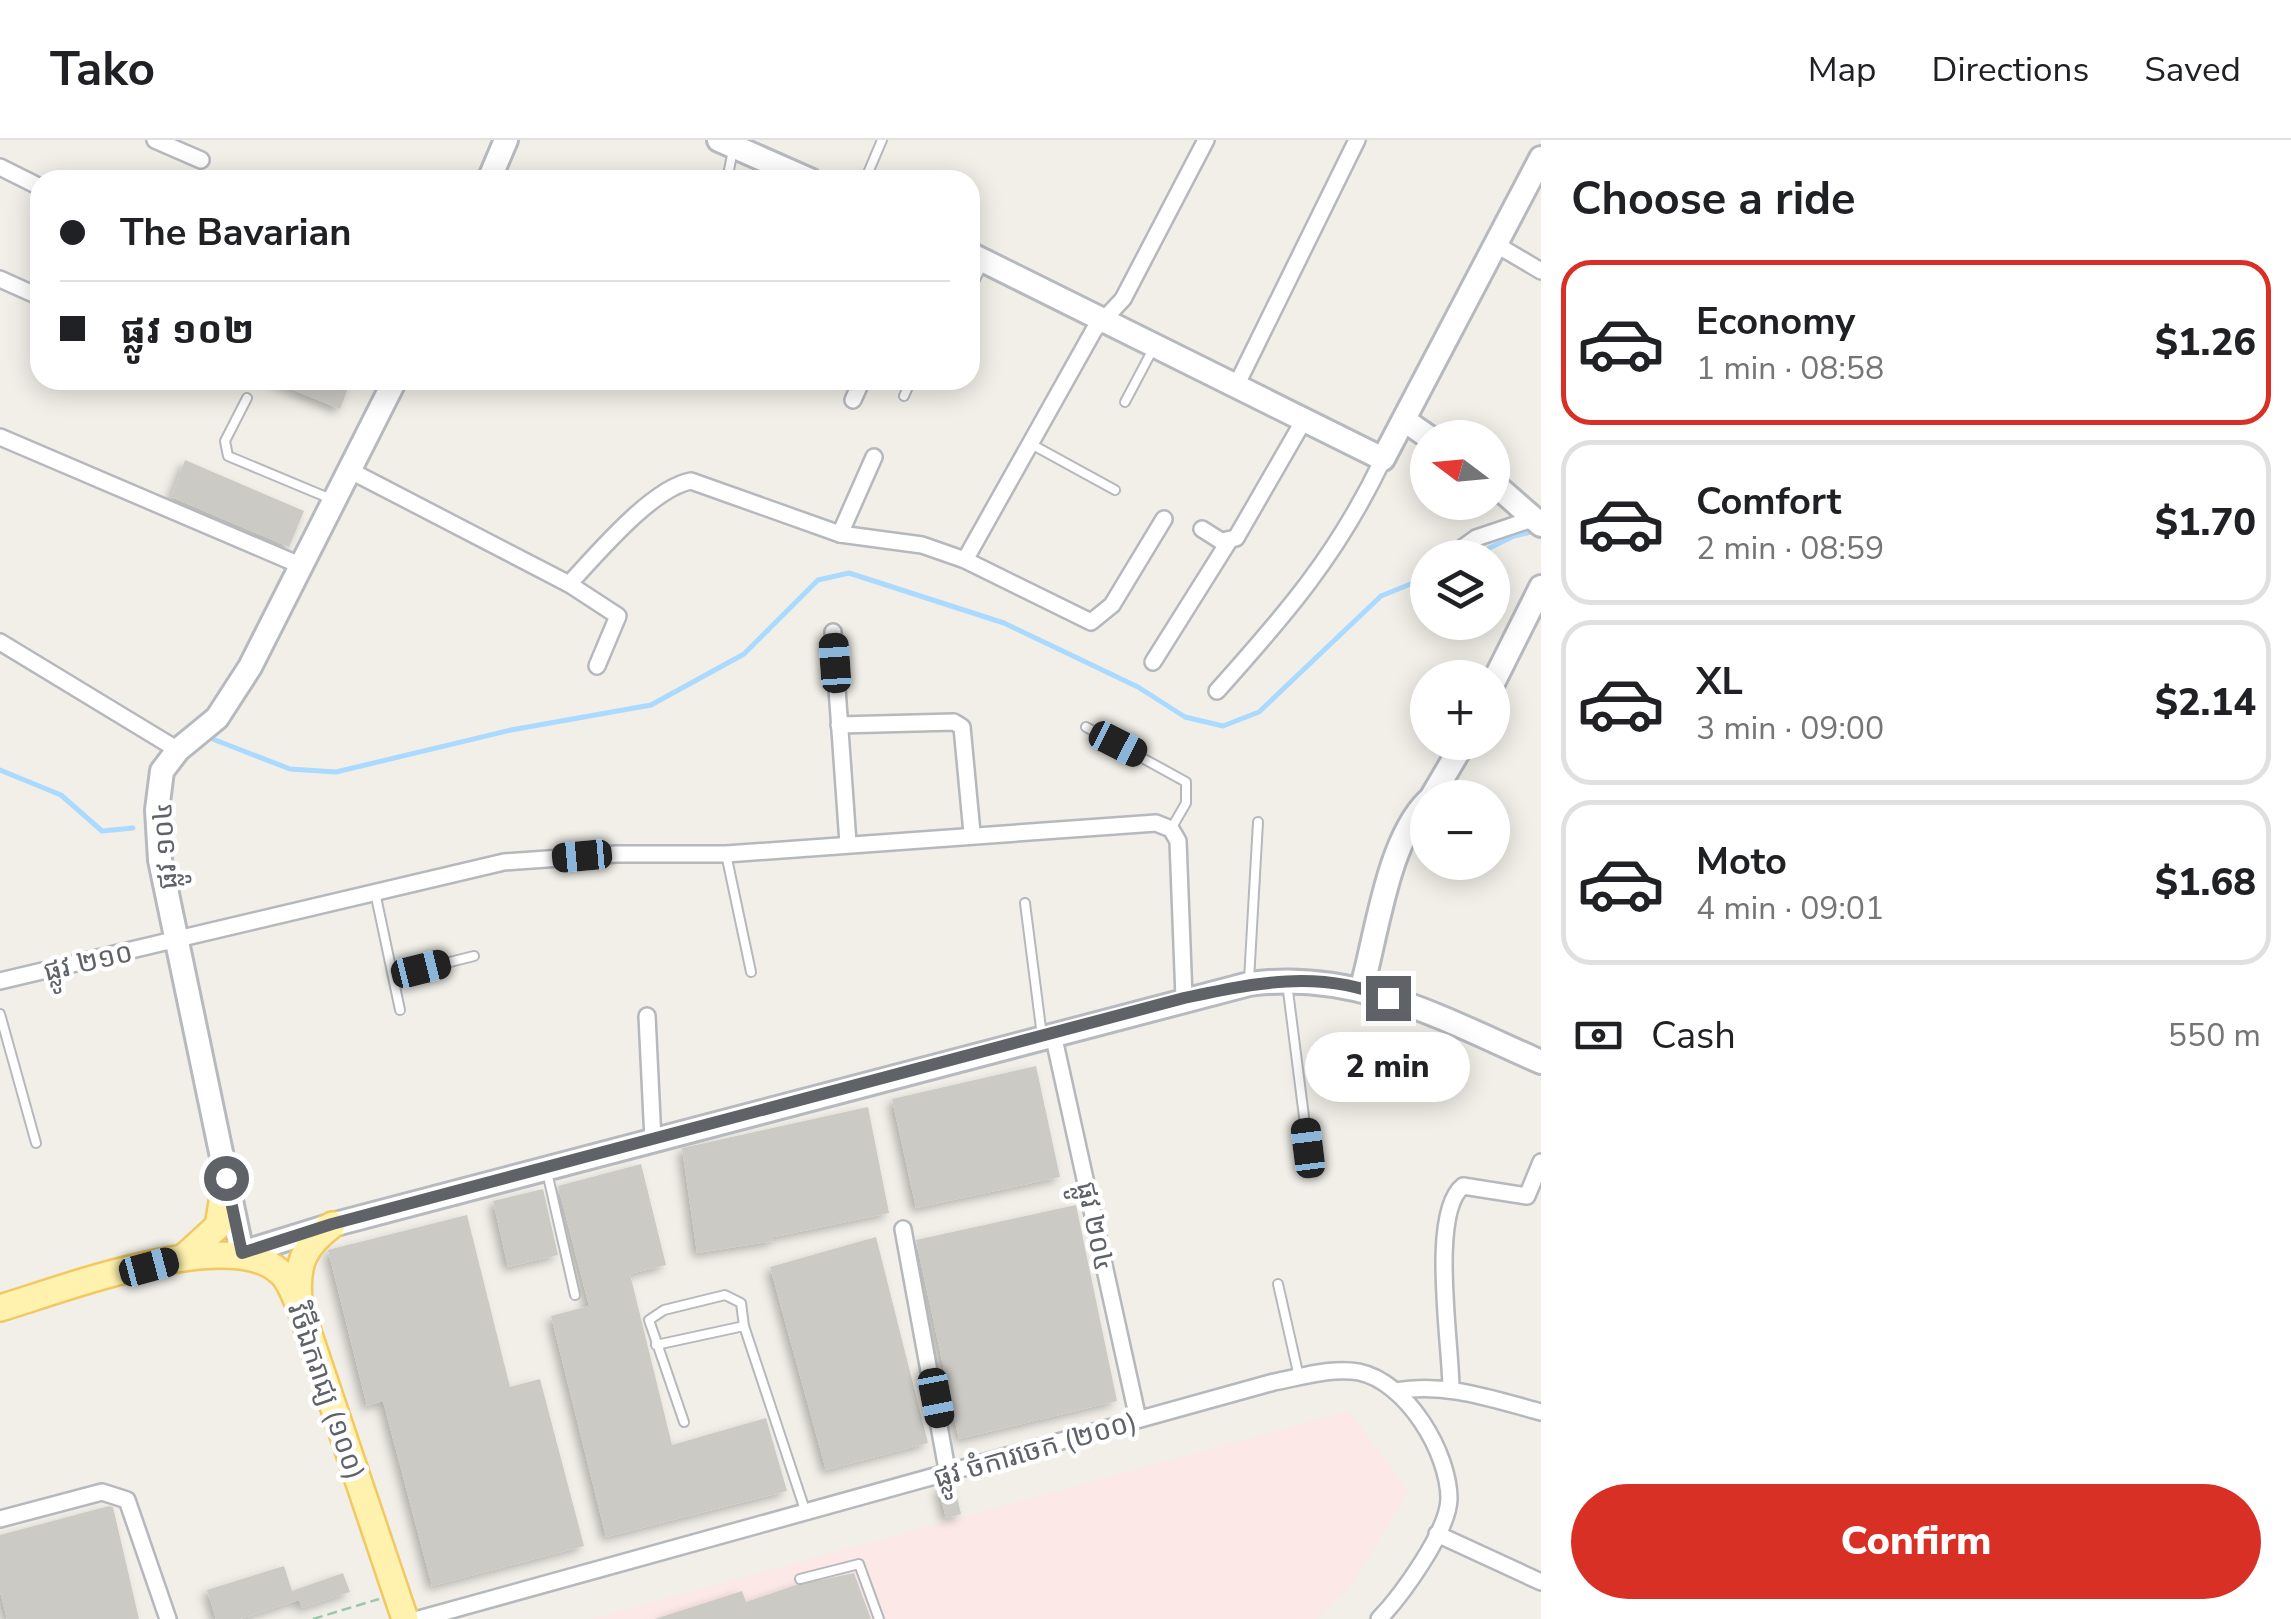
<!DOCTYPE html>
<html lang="en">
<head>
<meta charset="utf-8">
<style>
  :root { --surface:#fff; --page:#f2f2f2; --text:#202124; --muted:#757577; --line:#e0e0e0; --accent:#d93025 }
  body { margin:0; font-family:"Nunito Sans","Noto Sans Khmer",sans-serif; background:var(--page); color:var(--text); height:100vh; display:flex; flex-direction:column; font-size:38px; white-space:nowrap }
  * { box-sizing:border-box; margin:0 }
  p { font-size:32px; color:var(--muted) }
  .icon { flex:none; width:55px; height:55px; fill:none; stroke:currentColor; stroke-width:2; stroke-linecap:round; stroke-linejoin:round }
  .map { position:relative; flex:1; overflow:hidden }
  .drawer { display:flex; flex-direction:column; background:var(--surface); width:750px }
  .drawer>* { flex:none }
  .banner { position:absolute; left:30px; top:30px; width:950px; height:220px; border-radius:30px; box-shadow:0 5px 25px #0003; display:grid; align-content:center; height:220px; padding:0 30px; background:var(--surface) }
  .needle { width:65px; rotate:286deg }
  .controls { position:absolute; left:1410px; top:280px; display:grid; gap:20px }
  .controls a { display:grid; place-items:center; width:100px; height:100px; border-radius:50%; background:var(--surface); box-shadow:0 5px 25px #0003; font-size:50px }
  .end { position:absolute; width:45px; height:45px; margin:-22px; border:12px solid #5f6368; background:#fff; box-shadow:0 0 0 5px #fff }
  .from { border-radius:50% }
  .bubble { position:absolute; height:70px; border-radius:35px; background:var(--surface); box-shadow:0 5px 25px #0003; font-size:32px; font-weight:800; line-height:70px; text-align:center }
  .car { position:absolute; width:30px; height:60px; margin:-30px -15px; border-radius:12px; box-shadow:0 0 8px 2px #0007; background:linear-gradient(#222 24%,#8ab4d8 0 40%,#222 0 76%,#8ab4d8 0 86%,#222 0) }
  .banner b { display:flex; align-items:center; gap:35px; height:95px; font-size:38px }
  .banner b+b { border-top:2px solid var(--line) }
  .banner i { width:25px; height:25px; background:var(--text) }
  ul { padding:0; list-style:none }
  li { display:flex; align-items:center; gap:30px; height:165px; margin:0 20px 15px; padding:0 10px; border:5px solid var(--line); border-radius:30px }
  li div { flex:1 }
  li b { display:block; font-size:38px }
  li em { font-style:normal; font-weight:800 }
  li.active { border-color:var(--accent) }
  li>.icon { width:90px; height:90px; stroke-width:1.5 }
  h2 { padding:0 30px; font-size:45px; line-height:120px }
  .pay { display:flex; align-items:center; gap:25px; height:110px; padding:0 30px; font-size:38px }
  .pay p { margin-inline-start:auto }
  .action { display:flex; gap:20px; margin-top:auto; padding:20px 30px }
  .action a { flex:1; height:115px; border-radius:60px; background:var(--accent); color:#fff; font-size:40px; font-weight:800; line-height:115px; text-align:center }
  header { display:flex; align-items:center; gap:60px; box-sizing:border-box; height:140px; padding:0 50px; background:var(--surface); border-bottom:2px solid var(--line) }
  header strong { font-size:48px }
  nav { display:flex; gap:55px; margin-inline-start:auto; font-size:35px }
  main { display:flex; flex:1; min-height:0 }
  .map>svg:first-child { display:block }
  .medical { fill:#fce8e6 }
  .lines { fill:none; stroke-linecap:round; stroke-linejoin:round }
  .stream { stroke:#aadaff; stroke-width:5 }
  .building { fill:#cccac5; filter:url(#shadow) }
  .lane-casing { stroke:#b5b8bc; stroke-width:12 }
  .street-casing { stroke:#b5b8bc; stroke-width:20 }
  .secondary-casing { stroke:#b6babf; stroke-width:28 }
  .primary-casing { stroke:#f2c960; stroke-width:30 }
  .path { stroke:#9cc7a9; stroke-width:2.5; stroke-dasharray:10 5; stroke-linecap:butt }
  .lane { stroke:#fff; stroke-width:8 }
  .street { stroke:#fff; stroke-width:15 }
  .secondary { stroke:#fff; stroke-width:22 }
  .primary { stroke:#fff2af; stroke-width:25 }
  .route { stroke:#5f6368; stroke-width:12 }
  .labels { text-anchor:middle; stroke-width:9; stroke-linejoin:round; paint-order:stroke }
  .street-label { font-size:28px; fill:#5f6368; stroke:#fff }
</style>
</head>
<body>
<header>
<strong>Tako</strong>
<nav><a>Map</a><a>Directions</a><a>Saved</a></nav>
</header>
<main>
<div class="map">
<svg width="1541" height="1479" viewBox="0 0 1541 1479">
  <defs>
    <filter id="shadow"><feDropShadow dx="-4.5" dy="4.5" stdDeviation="5" flood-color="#0004"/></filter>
  </defs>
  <rect width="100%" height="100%" fill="#f1efe8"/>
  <path class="medical" d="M1349,1271L1408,1351L1354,1442L1318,1479H591Z"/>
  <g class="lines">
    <g class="stream">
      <path d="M1469,418L1514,396L1535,391"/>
      <path d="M210,598L290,629L336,632L511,590L651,565L744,514L818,440L849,433L1004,483L1138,547L1185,577L1223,586L1259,572L1381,456L1428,437"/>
      <path d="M0,630L61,655L102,691L133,688"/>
    </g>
  </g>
  <g class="building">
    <path d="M269,240H351L340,269Z"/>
    <path d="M185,320L304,371L289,407L171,357Z"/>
    <path d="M1036,926L1060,1037L916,1068L892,959Z"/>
    <path d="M868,967L889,1073L774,1097V1101L697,1113L682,1008Z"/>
    <path d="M641,1024L666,1125L630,1134L672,1305L766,1278L787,1351L606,1397L551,1176L589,1166L558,1046Z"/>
    <path d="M543,1049L558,1115L508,1127L493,1061Z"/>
    <path d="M1076,1065L1117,1261L959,1299L916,1100Z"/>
    <path d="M467,1075L510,1247L540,1239L584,1406L432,1446L383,1261L367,1266L328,1110Z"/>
    <path d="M876,1097L928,1303L826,1330L770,1127Z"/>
    <path d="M954,1344L961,1374L946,1378L938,1347Z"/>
    <path d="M109,1366L113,1367L139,1479H7L0,1451V1395Z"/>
    <path d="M284,1426L292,1451L343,1433L350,1452L302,1468L299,1460L240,1479H216L207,1450Z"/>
    <path d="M854,1433L871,1479H655L742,1451L746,1462L796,1445Z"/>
  </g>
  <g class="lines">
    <g class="lane-casing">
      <g id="lane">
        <path d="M727,40L733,10"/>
        <path d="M865,40L882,0"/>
        <path d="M970,150L983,123"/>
        <path d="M904,256L911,240"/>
        <path d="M247,258L225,301L228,316L331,359"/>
        <path d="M1125,262L1153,209"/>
        <path d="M1031,304L1115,350"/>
        <path d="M1086,587L1186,642V663L1171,689"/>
        <path d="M726,714L751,832"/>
        <path d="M375,752L400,870"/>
        <path d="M1025,763L1042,896"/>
        <path d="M394,836L474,816"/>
        <path d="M1249,840L1258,682"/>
        <path d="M1287,843L1308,1008"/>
        <path d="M0,874L36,1003"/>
        <path d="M547,1032L575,1155"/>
        <path d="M1278,1144L1299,1237"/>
        <path d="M656,1205L744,1186L806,1373"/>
        <path d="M684,1282L649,1180L664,1170L725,1155L741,1163L744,1186"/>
        <path d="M800,1439L859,1424L879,1479"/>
      </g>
    </g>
    <g class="street-casing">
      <g id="street">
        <path d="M155,0L201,20"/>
        <path d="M0,27L40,47"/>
        <path d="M1497,105L1541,131"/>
        <path d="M0,139L40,157"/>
        <path d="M1237,244L1357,0"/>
        <path d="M853,260L862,240"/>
        <path d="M0,297L302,426"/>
        <path d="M349,330L569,444C597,414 652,348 691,341L840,394L922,405L965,420L1091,482L1112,465L1164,379"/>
        <path d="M1202,389L1221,401L1236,398L1304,280"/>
        <path d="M840,394L874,317"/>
        <path d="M1458,411L1476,398L1535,378"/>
        <path d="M965,420L1094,190L1123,159L1206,0"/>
        <path d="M569,444L618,476L597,526"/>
        <path d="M833,492L848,703"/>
        <path d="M0,502L178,610"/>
        <path d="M1153,522L1229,401"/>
        <path d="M1217,551C1286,474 1338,414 1383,319"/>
        <path d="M839,585L954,582L962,587L972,693"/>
        <path d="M0,841L504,722L617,714H726L1156,683L1171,689L1178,701L1184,858"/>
        <path d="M647,876L653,1000"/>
        <path d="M1053,894L1138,1279"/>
        <path d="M903,1089L948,1335"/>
        <path d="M1451,1249C1451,1204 1429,1073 1463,1046L1527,1056L1541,1022"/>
        <path d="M1395,1251C1446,1242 1492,1259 1541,1272"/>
        <path d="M0,1379L102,1352L127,1360L168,1479"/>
        <path d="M1437,1394L1541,1442"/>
        <path d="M419,1479L1274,1242C1301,1237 1332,1227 1359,1232C1407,1242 1449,1313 1449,1359C1448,1392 1401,1456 1379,1479"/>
      </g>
    </g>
    <g class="secondary-casing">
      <g id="secondary">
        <path d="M719,0L810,40"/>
        <path d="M489,40L506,0"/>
        <path d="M970,114L1383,319L1541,18"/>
        <path d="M395,240L250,527L217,578L178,610L162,631L157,670L160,720L242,1113L332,1085L1249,844C1357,829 1445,880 1541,922"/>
        <path d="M1407,282L1430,298"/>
        <path d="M1492,342L1541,385"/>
        <path d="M1492,545L1541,447"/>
        <path d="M1431,658L1464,602"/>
        <path d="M1362,847C1377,793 1388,700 1428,661"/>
      </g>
    </g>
    <g class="primary-casing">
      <g id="primary">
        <path d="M184,1117L218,1086L226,1038"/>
        <path d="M299,1160C296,1124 303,1107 332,1085"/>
        <path d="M0,1168C64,1149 228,1085 280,1132C289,1139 294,1155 299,1165L405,1479"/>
      </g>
    </g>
    <path class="path" d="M313,1479L379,1459"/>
    <use href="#lane" class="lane"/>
    <use href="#street" class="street"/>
    <use href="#secondary" class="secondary"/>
    <use href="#primary" class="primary"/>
  </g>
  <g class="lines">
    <path class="route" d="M226,1038L242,1113L332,1084L1184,858C1254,843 1320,829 1388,858"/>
  </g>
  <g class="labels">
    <g class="street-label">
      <text transform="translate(164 706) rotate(-94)" y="10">ផ្លូវ ១០៤</text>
      <text transform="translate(88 821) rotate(-13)" y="10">ផ្លូវ ២១០</text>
      <text transform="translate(1096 1086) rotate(78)" y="10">ផ្លូវ ២០៤</text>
      <text transform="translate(327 1251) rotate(71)" y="10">វិថីឯករាជ្យ (១០០)</text>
      <text transform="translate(1035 1309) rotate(-16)" y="10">ផ្លូវ ចំការចេក (២០០)</text>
    </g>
  </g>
</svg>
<div class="controls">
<a><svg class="needle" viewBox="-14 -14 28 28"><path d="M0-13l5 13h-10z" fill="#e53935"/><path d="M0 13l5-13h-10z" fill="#757577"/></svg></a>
<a><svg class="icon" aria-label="layers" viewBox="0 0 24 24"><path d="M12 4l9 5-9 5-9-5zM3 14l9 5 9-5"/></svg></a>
<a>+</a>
<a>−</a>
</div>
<i class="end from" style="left:226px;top:1038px"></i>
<i class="end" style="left:1388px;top:858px"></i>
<div class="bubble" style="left:1305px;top:892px;width:165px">2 min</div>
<i class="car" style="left:835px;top:523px;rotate:356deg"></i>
<i class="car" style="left:1118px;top:604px;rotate:117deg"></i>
<i class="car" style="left:582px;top:716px;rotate:265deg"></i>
<i class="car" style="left:421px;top:829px;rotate:76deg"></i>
<i class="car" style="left:1308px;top:1008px;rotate:353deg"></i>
<i class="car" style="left:149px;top:1127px;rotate:75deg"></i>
<i class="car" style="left:936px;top:1258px;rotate:169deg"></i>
<div class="banner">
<b><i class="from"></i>The Bavarian</b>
<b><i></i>ផ្លូវ ១០២</b>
</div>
</div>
<section class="drawer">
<h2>Choose a ride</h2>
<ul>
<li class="active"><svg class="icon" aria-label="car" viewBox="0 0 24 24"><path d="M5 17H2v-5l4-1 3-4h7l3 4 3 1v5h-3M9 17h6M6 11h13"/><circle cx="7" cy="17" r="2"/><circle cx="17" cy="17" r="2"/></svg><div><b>Economy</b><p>1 min · 08:58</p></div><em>$1.26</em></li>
<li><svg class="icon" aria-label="car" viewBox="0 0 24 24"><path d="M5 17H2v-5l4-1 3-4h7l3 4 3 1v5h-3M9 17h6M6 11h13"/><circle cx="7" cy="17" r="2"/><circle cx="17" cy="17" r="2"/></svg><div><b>Comfort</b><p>2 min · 08:59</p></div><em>$1.70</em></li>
<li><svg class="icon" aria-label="car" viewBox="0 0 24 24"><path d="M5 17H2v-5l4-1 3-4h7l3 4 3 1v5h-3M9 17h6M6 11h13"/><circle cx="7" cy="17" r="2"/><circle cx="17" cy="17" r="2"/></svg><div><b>XL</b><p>3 min · 09:00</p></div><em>$2.14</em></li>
<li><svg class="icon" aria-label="car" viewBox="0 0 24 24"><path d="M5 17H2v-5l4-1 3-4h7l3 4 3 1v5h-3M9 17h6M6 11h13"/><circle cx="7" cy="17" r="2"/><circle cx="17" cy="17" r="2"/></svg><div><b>Moto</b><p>4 min · 09:01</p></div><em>$1.68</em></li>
</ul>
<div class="pay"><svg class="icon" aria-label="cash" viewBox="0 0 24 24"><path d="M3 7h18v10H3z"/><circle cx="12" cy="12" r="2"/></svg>Cash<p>550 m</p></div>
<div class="action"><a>Confirm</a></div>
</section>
</main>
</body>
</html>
